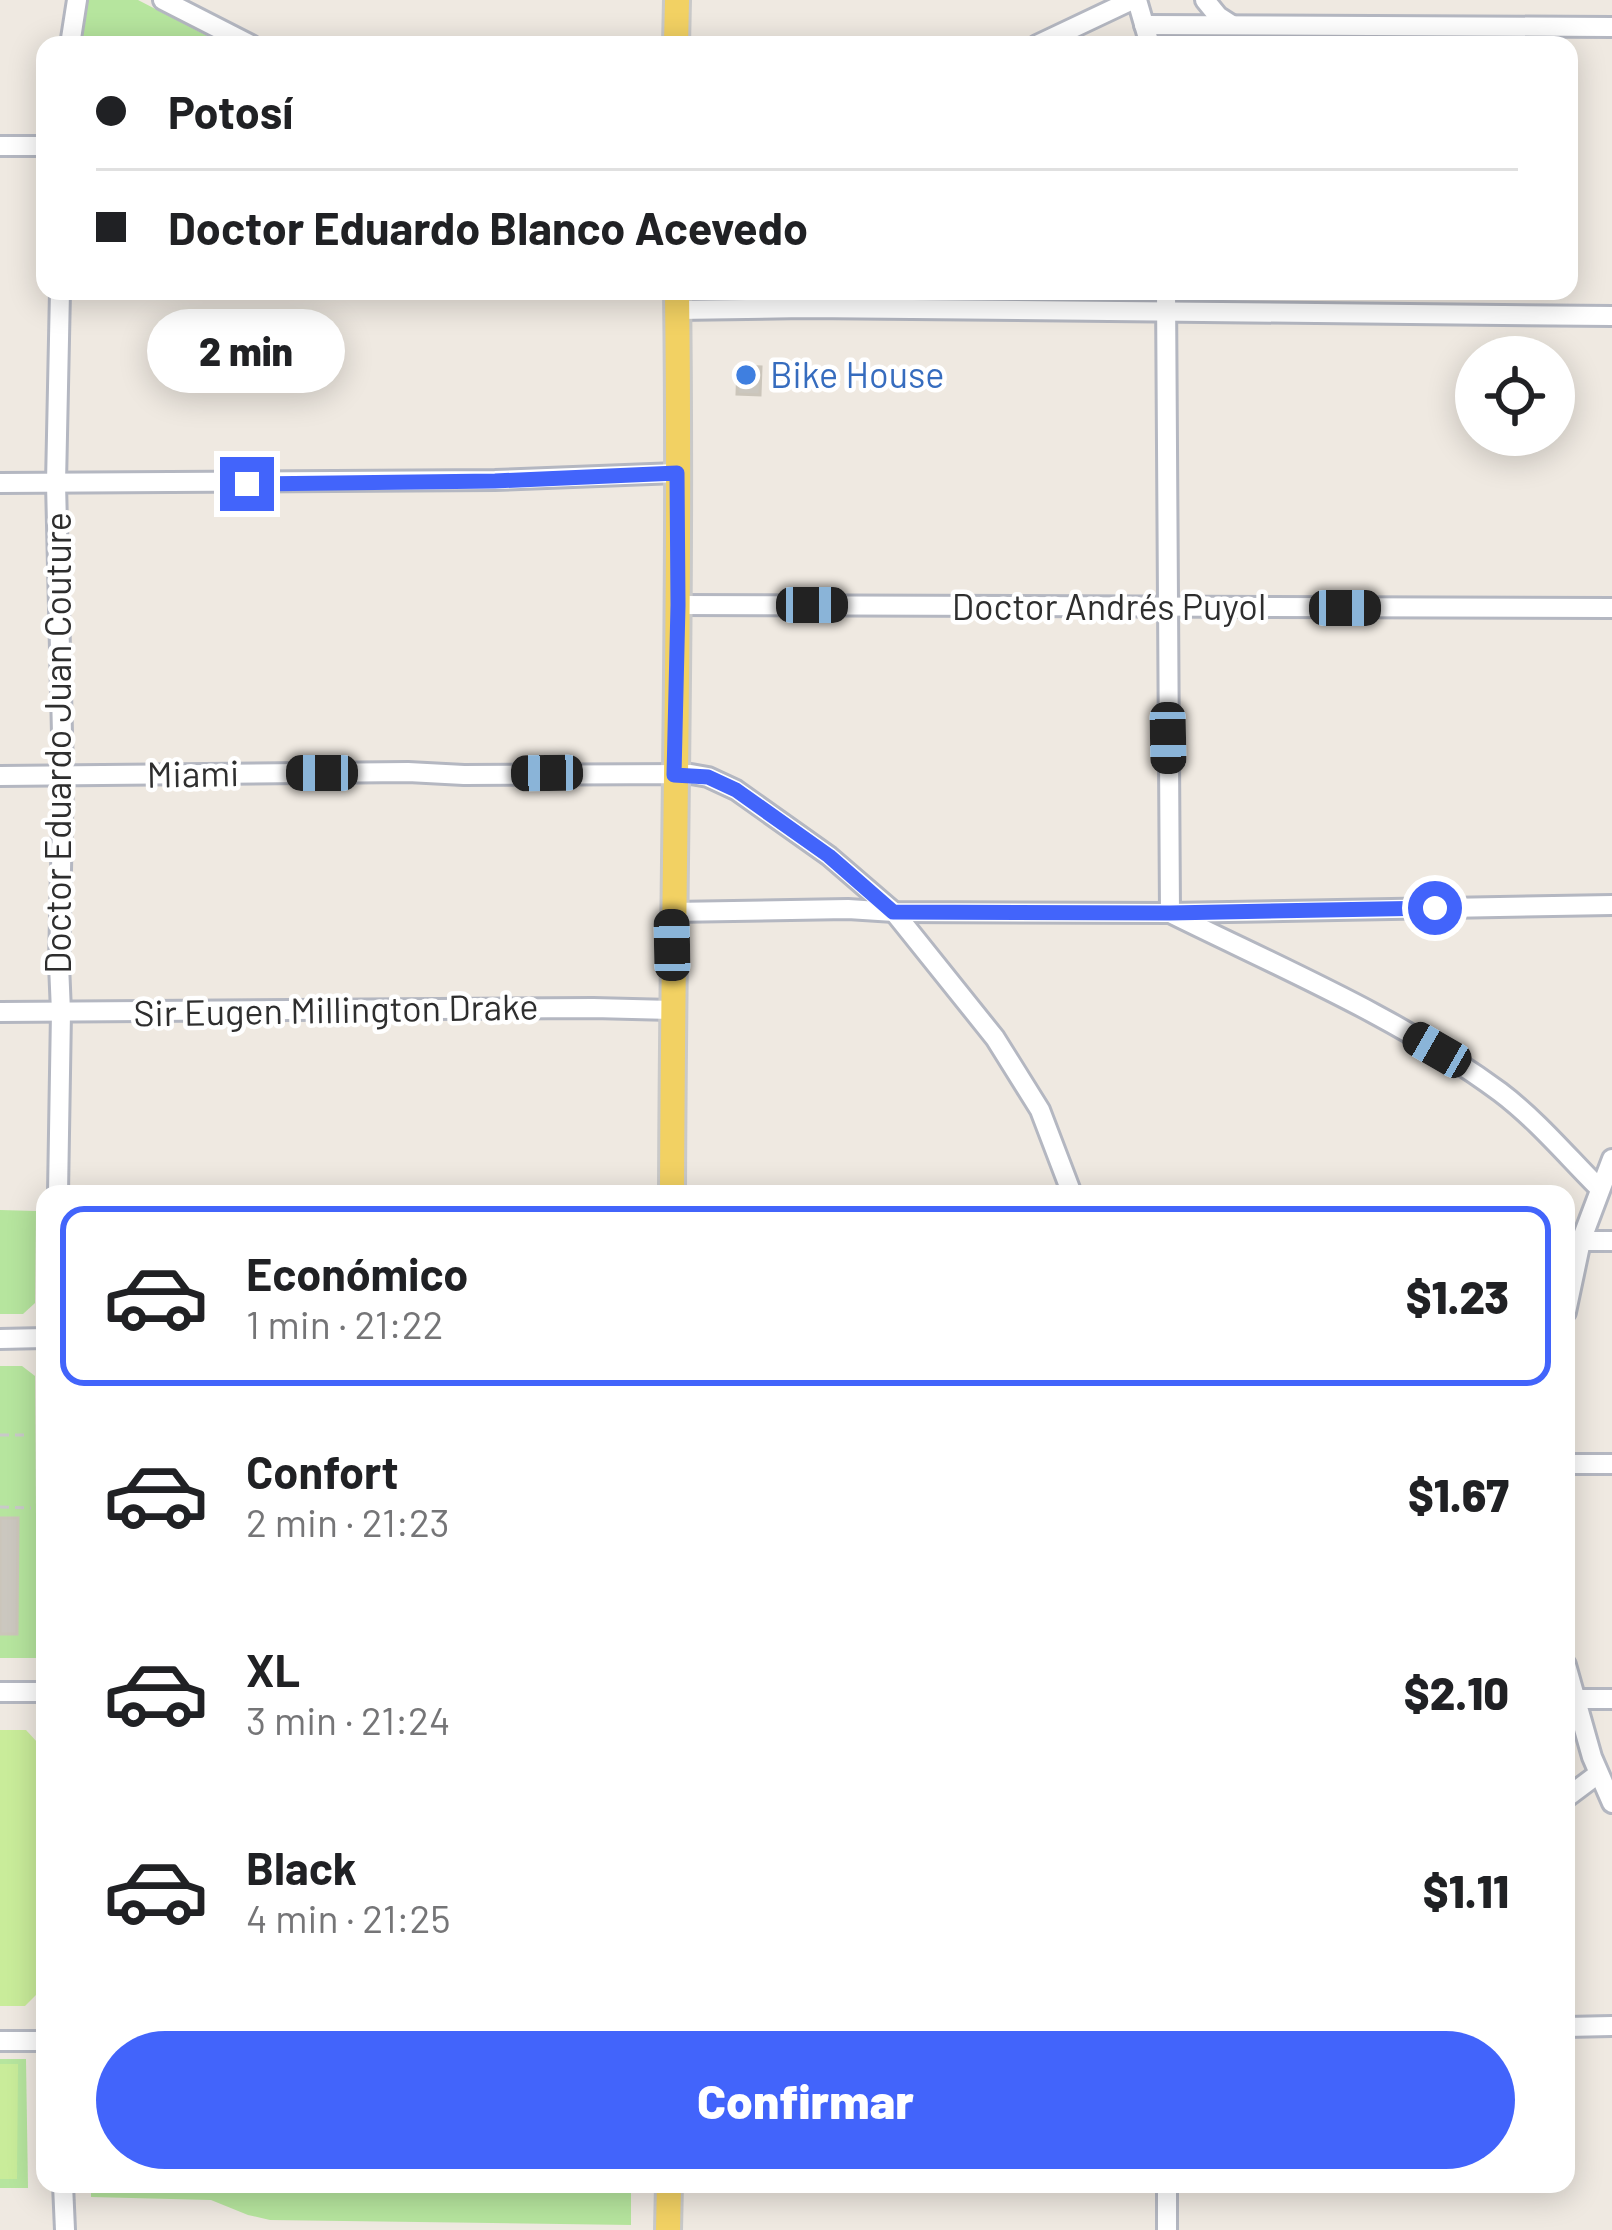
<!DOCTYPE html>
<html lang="es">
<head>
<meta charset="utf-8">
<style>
  :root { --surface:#fff; --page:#f2f2f2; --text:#202124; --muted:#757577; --line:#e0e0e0; --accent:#4264fb }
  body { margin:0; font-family:Barlow,sans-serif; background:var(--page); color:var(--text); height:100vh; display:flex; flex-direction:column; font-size:45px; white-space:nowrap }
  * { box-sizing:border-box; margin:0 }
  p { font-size:39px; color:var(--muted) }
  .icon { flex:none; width:66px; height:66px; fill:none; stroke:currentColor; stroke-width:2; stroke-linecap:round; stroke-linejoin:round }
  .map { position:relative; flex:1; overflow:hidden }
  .drawer { position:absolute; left:36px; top:1185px; width:1539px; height:1008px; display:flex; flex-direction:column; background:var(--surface); border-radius:24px; box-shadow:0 6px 30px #0003 }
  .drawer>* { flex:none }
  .top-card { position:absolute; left:36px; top:36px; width:1542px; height:264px; border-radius:24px; box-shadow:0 6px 30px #0003; display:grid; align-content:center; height:264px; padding:0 60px; background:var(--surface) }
  .controls { position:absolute; left:1455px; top:336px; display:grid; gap:24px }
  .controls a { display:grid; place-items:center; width:120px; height:120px; border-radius:50%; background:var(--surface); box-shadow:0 6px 30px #0003; font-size:60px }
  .end { position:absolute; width:54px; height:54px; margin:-27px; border:15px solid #4264fb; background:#fff; box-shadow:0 0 0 6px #fff }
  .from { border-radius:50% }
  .bubble { position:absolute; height:84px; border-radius:42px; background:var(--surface); box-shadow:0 6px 30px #0003; font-size:39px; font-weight:800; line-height:84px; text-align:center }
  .car { position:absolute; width:36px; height:72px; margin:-36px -18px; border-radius:15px; box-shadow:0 0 9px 3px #0007; background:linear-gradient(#222 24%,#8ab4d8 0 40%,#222 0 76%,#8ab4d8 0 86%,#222 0) }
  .top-card b { display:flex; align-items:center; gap:42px; height:114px; font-size:45px }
  .top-card b+b { border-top:3px solid var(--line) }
  .top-card i { width:30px; height:30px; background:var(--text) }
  ul { padding:21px 0 0; list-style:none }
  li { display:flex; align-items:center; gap:36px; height:180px; margin:0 24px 18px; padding:0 36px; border:6px solid transparent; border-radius:24px }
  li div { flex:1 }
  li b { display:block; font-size:45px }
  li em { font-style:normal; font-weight:800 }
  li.active { border-color:var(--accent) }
  li>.icon { width:108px; height:108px; stroke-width:1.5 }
  .primary-button { display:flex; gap:24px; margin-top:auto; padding:24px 60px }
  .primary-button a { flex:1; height:138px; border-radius:72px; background:var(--accent); color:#fff; font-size:48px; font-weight:800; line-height:138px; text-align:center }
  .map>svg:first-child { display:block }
  .green { fill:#b6e59e }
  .pitch { fill:#c9ec9a }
  .building { fill:#cbc7bf; stroke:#cbc5ba; stroke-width:3 }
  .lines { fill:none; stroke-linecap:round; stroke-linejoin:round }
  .minor-casing { stroke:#b4b7c1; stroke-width:24 }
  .major-casing { stroke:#c9c9c9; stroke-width:30 }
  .path { stroke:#c9c9c9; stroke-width:3; stroke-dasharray:9 6; stroke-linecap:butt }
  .minor { stroke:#fff; stroke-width:18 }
  .major { stroke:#f2d163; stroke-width:24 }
  .route { stroke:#4264fb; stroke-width:15 }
  .shop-dot { fill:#3f7fe0; stroke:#fff; stroke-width:4.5 }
  .labels { text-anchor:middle; stroke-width:9; stroke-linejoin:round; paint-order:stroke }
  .shop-label { font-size:36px; fill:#366cbe; stroke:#fff; text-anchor:start }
  .street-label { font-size:36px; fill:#2e2e2e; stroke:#fff }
</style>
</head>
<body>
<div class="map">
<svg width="1612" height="2230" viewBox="0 0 1612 2230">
  <rect width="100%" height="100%" fill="#efe9e1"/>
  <g class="green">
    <path d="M85,0H138L225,45H78Z"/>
    <path d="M0,1210L36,1211L35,1303L23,1314H0Z"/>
    <path d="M0,1366H22L35,1376L37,1658H0Z"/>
    <path d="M0,2059H26L28,2188H0Z"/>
    <path d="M91,2184H631V2225L270,2220L248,2215L211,2200L91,2197Z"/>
  </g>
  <g class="pitch">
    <path d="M0,1730H26L37,1742L36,1995L25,2006H0Z"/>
    <path d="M0,2064H18L17,2179H0Z"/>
  </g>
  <g class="building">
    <path d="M738,366L761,367L760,395L737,394Z"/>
    <path d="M0,1518H18L17,1634H0Z"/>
  </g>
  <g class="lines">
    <g class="minor-casing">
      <g id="minor">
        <path d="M163,0L251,45"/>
        <path d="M1137,0L1150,45"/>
        <path d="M1205,0L1218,16L1232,25"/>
        <path d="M1144,25L1612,27"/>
        <path d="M70,45L77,0"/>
        <path d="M1037,45L1132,0"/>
        <path d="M0,146H45"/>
        <path d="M1166,291L1170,913C1281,968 1400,1018 1500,1092C1537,1120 1567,1156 1599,1188"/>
        <path d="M677,310L806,308L1612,316"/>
        <path d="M0,483L495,480L677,473"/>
        <path d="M678,605L1612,608"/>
        <path d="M0,776L408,772L464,775L691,774L708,777L736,790L829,856L894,912L995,1038L1040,1110L1072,1194"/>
        <path d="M672,912L848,909L894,912L1170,913L1612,905"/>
        <path d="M0,1012L593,1008L672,1010"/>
        <path d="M58,1194L61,1012L59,964L63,775L56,483L60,291"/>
        <path d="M1566,1241H1612"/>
        <path d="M1566,1312L1581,1241L1612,1159"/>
        <path d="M0,1339L45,1338"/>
        <path d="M1566,1464H1612"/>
        <path d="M1566,1665L1592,1757L1612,1803"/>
        <path d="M0,1692H45"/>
        <path d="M1566,1699H1612"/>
        <path d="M1566,1798L1598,1774"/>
        <path d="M1566,2027L1612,2026"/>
        <path d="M0,2041H45"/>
        <path d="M63,2184L65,2230"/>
        <path d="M1167,2184V2230"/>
      </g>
    </g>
    <g class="major-casing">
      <g id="major">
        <path d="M676,45L677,0"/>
        <path d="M672,1194C673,893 681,592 677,291"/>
        <path d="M668,2230L669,2184"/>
      </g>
    </g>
    <g class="path">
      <path d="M0,1435H30"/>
      <path d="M0,1507L31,1508"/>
    </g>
    <use href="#minor" class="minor"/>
    <use href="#major" class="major"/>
  </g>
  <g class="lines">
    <path class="route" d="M247,484L495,481L677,473L678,605L674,775L708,777L736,790L829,856L893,912L1170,913L1435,908"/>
  </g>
  <circle class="shop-dot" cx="746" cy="375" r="12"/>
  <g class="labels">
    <g class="shop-label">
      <text x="770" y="388">Bike House</text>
    </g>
    <g class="street-label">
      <text x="1109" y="620">Doctor Andrés Puyol</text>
      <text transform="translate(58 743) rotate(-90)" y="13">Doctor Eduardo Juan Couture</text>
      <text transform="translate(193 774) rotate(-1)" y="13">Miami</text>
      <text transform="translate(336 1010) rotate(-1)" y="13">Sir Eugen Millington Drake</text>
    </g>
  </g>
</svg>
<div class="controls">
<a><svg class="icon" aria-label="locate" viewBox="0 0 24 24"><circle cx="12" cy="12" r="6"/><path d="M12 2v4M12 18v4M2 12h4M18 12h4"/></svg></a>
</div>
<i class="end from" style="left:1435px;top:908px"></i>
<i class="end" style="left:247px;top:484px"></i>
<div class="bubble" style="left:147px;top:309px;width:198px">2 min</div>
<i class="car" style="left:812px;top:605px;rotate:90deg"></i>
<i class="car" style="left:1345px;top:608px;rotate:90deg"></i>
<i class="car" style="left:1168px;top:738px;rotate:179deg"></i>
<i class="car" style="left:322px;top:773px;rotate:270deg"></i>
<i class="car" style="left:547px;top:773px;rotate:269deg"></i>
<i class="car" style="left:672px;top:945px;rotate:359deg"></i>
<i class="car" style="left:1437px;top:1050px;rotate:300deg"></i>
<div class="top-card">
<b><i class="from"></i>Potosí</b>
<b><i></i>Doctor Eduardo Blanco Acevedo</b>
</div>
<section class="drawer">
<ul>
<li class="active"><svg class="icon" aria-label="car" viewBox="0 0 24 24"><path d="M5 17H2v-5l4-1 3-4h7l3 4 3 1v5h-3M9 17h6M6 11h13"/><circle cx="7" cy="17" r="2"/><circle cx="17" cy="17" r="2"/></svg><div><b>Económico</b><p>1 min · 21:22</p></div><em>$1.23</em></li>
<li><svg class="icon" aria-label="car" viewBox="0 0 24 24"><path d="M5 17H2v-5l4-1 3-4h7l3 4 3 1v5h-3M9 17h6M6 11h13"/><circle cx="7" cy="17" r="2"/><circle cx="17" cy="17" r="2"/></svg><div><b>Confort</b><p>2 min · 21:23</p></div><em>$1.67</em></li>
<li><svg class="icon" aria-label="car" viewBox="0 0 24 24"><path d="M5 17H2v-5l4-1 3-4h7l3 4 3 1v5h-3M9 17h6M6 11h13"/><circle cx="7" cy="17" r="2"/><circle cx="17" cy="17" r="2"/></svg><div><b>XL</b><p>3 min · 21:24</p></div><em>$2.10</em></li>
<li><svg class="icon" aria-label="car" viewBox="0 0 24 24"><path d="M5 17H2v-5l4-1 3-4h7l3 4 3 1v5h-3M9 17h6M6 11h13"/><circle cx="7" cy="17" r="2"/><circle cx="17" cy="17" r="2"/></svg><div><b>Black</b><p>4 min · 21:25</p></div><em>$1.11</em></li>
</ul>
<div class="primary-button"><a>Confirmar</a></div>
</section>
</div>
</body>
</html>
